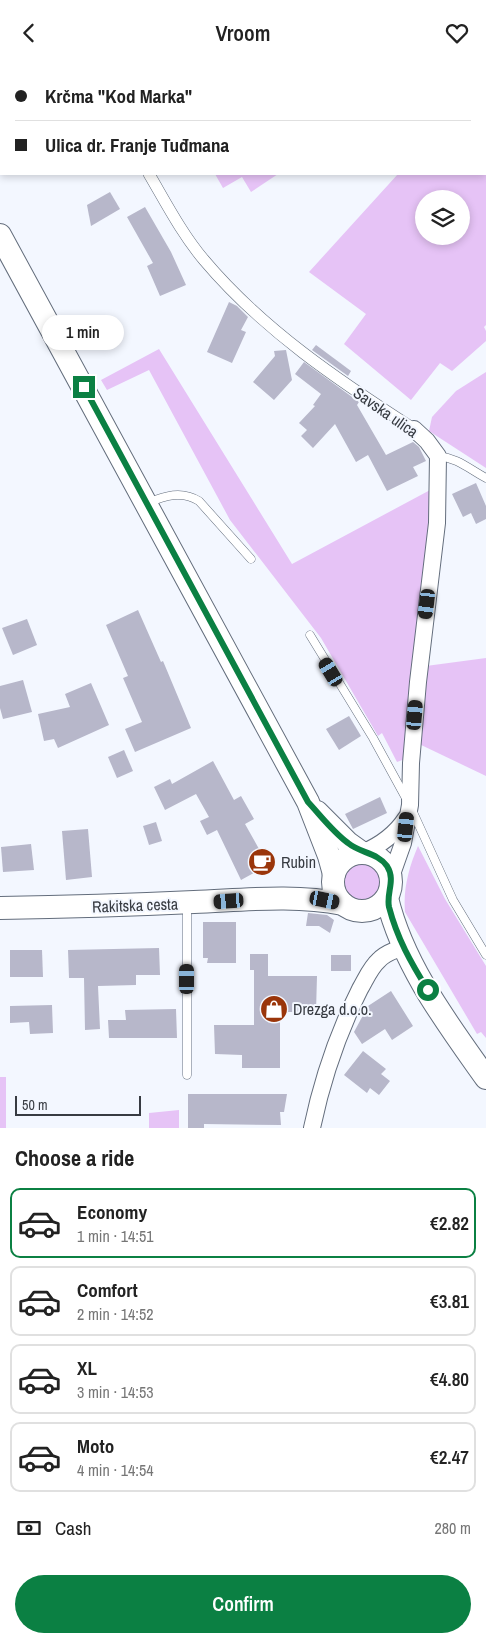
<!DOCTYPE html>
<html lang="en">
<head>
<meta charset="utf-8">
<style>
  :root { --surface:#fff; --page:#f6f6f6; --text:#222; --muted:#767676; --line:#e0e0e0; --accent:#0b8043 }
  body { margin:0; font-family:"Archivo Narrow",sans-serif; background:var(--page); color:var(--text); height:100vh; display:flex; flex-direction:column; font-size:19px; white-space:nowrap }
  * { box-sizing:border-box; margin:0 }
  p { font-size:16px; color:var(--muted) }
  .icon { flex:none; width:28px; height:28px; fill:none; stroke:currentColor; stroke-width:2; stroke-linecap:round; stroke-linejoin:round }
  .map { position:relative; height:1063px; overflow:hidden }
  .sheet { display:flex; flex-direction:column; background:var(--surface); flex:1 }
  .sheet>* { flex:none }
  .hud { position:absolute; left:0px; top:0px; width:486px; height:110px; box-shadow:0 2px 8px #0003; display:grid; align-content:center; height:110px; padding:0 15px; background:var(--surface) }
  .fabs { position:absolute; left:415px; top:125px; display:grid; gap:10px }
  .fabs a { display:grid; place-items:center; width:55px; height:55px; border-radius:50%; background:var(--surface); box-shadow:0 2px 8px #0003; font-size:25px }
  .scale { position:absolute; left:15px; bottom:12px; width:126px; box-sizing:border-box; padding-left:5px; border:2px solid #373b42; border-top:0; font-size:14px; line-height:18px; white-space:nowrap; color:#373b42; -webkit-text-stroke:4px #f3f7ff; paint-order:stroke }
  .end { position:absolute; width:22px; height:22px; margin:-11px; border:6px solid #0b8043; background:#fff; box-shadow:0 0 0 2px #fff }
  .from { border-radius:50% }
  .bubble { position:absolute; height:35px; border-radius:18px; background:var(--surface); box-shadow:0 2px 8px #0003; font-size:16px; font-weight:600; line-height:35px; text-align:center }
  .car { position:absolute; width:15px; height:30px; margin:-15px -8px; border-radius:6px; box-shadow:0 0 4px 1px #0007; background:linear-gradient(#222 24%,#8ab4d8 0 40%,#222 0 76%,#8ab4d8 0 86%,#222 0) }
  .hud b { display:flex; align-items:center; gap:18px; height:48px; font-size:19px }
  .hud b+b { border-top:1px solid var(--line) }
  .hud i { width:12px; height:12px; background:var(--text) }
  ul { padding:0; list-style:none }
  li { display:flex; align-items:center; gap:15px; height:70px; margin:0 10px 8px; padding:0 5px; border:2px solid var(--line); border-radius:10px }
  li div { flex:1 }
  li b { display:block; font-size:19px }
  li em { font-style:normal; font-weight:600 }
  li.active { border-color:var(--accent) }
  li>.icon { width:45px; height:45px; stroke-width:1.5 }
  h2 { padding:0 15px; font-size:22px; line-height:60px }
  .pay { display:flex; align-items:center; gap:12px; height:55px; padding:0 15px; font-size:19px }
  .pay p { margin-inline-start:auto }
  .primary-button { display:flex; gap:10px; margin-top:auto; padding:10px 15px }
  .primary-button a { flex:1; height:58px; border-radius:30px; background:var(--accent); color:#fff; font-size:20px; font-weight:600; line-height:58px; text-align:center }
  header { display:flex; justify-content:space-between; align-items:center; height:65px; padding:0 15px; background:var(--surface); font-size:22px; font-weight:600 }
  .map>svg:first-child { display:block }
  .green { fill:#e6c3f6; fill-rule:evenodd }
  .building { fill:#b7b7ca }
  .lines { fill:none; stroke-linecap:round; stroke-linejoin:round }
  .service-casing { stroke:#636d7c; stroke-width:9 }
  .pedestrian-casing { stroke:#636d7c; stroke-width:12 }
  .minor-casing { stroke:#636d7c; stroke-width:18 }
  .secondary-casing { stroke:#636d7c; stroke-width:24 }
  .service { stroke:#fff; stroke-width:8 }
  .pedestrian { stroke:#fff; stroke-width:11 }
  .minor { stroke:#fff; stroke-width:16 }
  .secondary { stroke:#fff; stroke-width:22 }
  .route { stroke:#0b8043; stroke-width:6 }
  .labels { text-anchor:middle; stroke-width:4; stroke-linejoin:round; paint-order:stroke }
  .street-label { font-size:16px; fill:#373b42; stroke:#f3f7ff }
  .poi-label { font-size:16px; fill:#373b42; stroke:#f3f7ff; text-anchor:start }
</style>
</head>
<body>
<header><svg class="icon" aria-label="back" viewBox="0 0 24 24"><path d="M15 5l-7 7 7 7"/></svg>Vroom<svg class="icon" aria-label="heart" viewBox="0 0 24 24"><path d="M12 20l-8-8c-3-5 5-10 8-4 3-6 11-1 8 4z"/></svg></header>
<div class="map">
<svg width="486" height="1063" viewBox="0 0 486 1063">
  <rect width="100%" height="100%" fill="#f3f7ff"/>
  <g class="green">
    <path d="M106,0H445L443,1Z"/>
    <path d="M486,10V260L484,262L486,266V276L452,306L440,298L411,335L344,279L366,249L309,207L398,109H485ZM424,134H461V171H424Z"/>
    <path d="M215,109H278L251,127L242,112L223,123Z"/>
    <path d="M159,284L292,499L432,424L431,458L405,694L397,697L382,668L378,671L321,573L230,455L149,305L107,325L101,315Z"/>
    <path d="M486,307V403L429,366L432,352L456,326Z"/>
    <path d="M486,593V711L417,678L426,601Z"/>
    <path d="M418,781L445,834L486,901V973L481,967L477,969L405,847C403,824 409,802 418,781Z"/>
    <circle cx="362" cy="817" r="19"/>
    <rect x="0" y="1012" width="6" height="51"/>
    <path d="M179,1045V1063H149V1048Z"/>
  </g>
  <g class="building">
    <path d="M110,127L120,144L91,161L87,140Z"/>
    <path d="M145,142L171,187L186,220L160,231L147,201L153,198L127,152Z"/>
    <path d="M229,237L237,241L248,252L241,265L246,267L232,298L207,287Z"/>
    <path d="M316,280L351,306L348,311L312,285Z"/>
    <path d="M286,285L292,315L274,335L253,317L275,291L274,286Z"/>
    <path d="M304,297L359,337L357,340L386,390L413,377L419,382L426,396L413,402L418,411L387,426L368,390L356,397L335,359L313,383L301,371L307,365L299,358L315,341L313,340L321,329L295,309Z"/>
    <path d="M476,418L486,441V454L476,459L471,448L463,452L452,429Z"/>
    <path d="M138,545L161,597L163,596L191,663L135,687L125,664L142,657L123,613L128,611L106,560Z"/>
    <path d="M27,554L37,580L13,590L2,563Z"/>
    <path d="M23,615L32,647L3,654L0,643V621Z"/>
    <path d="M91,618L109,660L58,683L54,674L44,676L38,649L70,642L65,629Z"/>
    <path d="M349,651L361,671L339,685L326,664Z"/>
    <path d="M124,685L133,706L117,713L108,692Z"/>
    <path d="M213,696L234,735L241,731L254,754L245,759L268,800L241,815L217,765L207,770L200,756L209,752L196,729L165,745L154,722L170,714L172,719Z"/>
    <path d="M380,732L387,748L353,764L345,749Z"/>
    <path d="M156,757L162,776L149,780L143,761Z"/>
    <path d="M88,764L92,812L66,815L62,766Z"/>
    <path d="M31,779L34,805L3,807L1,782Z"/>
    <path d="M308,848L327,850L334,855L330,868L319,861H306Z"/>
    <path d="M203,857H236V898H207L208,893H203Z"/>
    <path d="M159,883L160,910H136V920L98,921L100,964L85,965L84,913H69L68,885Z"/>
    <path d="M10,885H42L43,912H10Z"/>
    <path d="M250,889H268V911H317L316,947H280V1003H242V990L215,989L214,960H254V905H250Z"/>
    <rect x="331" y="890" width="20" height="16"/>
    <path d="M391,926L413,961L392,975L385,964L362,979L354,967L368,941Z"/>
    <path d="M52,940L53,968L30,969L29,957L10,958V941Z"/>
    <path d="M176,944L177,973H109L108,955H126L125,945Z"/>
    <path d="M363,986L386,1004L381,1009L390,1016L379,1030L370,1023L367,1028L344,1010Z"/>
    <path d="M188,1029H287L284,1047H280L281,1060L204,1059V1063H188Z"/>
  </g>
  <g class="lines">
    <g class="service-casing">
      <g id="service">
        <path d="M438,391C458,393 469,404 486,413"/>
        <path d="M147,438C165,431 181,425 199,436L251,494"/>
        <path d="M310,570L373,673L407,735"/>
        <path d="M412,745L453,835L486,890"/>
        <path d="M187,1010V840"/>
      </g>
    </g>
    <g class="pedestrian-casing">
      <g id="pedestrian">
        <path d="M98,0L99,1"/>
        <path d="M149,109C166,138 182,169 204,195C262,264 339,316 414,364"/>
      </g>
    </g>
    <g class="minor-casing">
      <g id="minor">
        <path d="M362,788C381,780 395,770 406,753"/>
        <path d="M391,812L403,778L410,740L411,698L418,617L437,458L438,391L427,376L414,364"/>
        <path d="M312,1063C322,1015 338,968 360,924C366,914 370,903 379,895C385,888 394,886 402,882"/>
      </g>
    </g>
    <g class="secondary-casing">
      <g id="secondary">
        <path d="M0,170L308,737L329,791L334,809"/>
        <path d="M317,747L348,778L362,788"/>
        <circle cx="362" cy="817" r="29"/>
        <path d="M387,833C403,900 447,958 486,1013"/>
        <path d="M0,843C65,842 130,840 194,837C244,835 294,829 343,839"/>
      </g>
    </g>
    <use href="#service" class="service"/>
    <use href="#pedestrian" class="pedestrian"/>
    <use href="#minor" class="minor"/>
    <use href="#secondary" class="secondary"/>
  </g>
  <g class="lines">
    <path class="route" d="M84,322L308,737C321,751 333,767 348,778C360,788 378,788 387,801C396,815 386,828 389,842C397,873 411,898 428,925"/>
  </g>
  <defs>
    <g id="cafe-disc" transform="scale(1.4375)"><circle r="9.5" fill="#9a350a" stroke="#f3f7ff"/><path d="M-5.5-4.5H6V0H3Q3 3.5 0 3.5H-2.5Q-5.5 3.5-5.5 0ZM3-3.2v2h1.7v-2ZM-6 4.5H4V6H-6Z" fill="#fff"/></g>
    <g id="shop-disc" transform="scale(1.4375)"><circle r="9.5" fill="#9a350a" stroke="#f3f7ff"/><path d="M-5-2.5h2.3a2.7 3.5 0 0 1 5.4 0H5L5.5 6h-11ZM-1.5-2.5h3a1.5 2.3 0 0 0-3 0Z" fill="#fff"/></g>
  </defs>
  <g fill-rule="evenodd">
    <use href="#cafe-disc" x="262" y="797"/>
    <use href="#shop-disc" x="274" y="944"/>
  </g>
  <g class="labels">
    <g class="street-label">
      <text transform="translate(386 347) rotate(35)" y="6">Savska ulica</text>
      <text transform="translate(135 840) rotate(-2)" y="6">Rakitska cesta</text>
    </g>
    <g class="poi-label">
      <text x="281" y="803">Rubin</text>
      <text x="293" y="950">Drezga d.o.o.</text>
    </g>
  </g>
</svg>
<div class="fabs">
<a><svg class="icon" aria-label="layers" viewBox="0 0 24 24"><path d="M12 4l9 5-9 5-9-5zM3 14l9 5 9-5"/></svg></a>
</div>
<div class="scale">50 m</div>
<i class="end from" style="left:428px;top:925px"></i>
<i class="end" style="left:84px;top:322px"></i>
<div class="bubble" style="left:42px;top:250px;width:82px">1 min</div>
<i class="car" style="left:427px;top:539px;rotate:187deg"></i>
<i class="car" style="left:331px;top:607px;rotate:329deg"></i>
<i class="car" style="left:415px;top:650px;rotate:5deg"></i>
<i class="car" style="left:406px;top:762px;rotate:6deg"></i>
<i class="car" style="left:325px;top:835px;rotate:102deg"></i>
<i class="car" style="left:229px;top:836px;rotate:266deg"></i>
<i class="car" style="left:187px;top:914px;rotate:0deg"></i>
<div class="hud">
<b><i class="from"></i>Krčma &quot;Kod Marka&quot;</b>
<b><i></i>Ulica dr. Franje Tuđmana</b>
</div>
</div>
<section class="sheet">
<h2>Choose a ride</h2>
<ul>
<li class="active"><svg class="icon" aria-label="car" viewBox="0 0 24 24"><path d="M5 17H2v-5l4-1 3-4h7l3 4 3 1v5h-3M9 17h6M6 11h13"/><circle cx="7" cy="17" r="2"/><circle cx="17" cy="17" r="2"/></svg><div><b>Economy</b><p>1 min · 14:51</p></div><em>€2.82</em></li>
<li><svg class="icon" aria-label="car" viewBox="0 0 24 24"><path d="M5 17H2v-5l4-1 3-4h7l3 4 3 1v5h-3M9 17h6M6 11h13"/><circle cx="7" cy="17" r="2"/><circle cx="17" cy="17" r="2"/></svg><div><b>Comfort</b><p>2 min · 14:52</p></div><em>€3.81</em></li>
<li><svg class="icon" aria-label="car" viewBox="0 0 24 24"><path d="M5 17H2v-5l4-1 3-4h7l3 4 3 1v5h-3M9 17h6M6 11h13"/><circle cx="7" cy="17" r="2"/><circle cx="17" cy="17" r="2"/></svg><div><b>XL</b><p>3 min · 14:53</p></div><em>€4.80</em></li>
<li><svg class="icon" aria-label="car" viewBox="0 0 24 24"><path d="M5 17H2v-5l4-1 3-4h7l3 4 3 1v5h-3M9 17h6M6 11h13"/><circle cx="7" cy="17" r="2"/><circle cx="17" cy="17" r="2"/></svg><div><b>Moto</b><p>4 min · 14:54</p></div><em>€2.47</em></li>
</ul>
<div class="pay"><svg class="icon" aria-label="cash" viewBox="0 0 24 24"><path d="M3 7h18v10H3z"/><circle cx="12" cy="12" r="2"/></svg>Cash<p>280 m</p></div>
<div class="primary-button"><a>Confirm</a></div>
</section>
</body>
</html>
